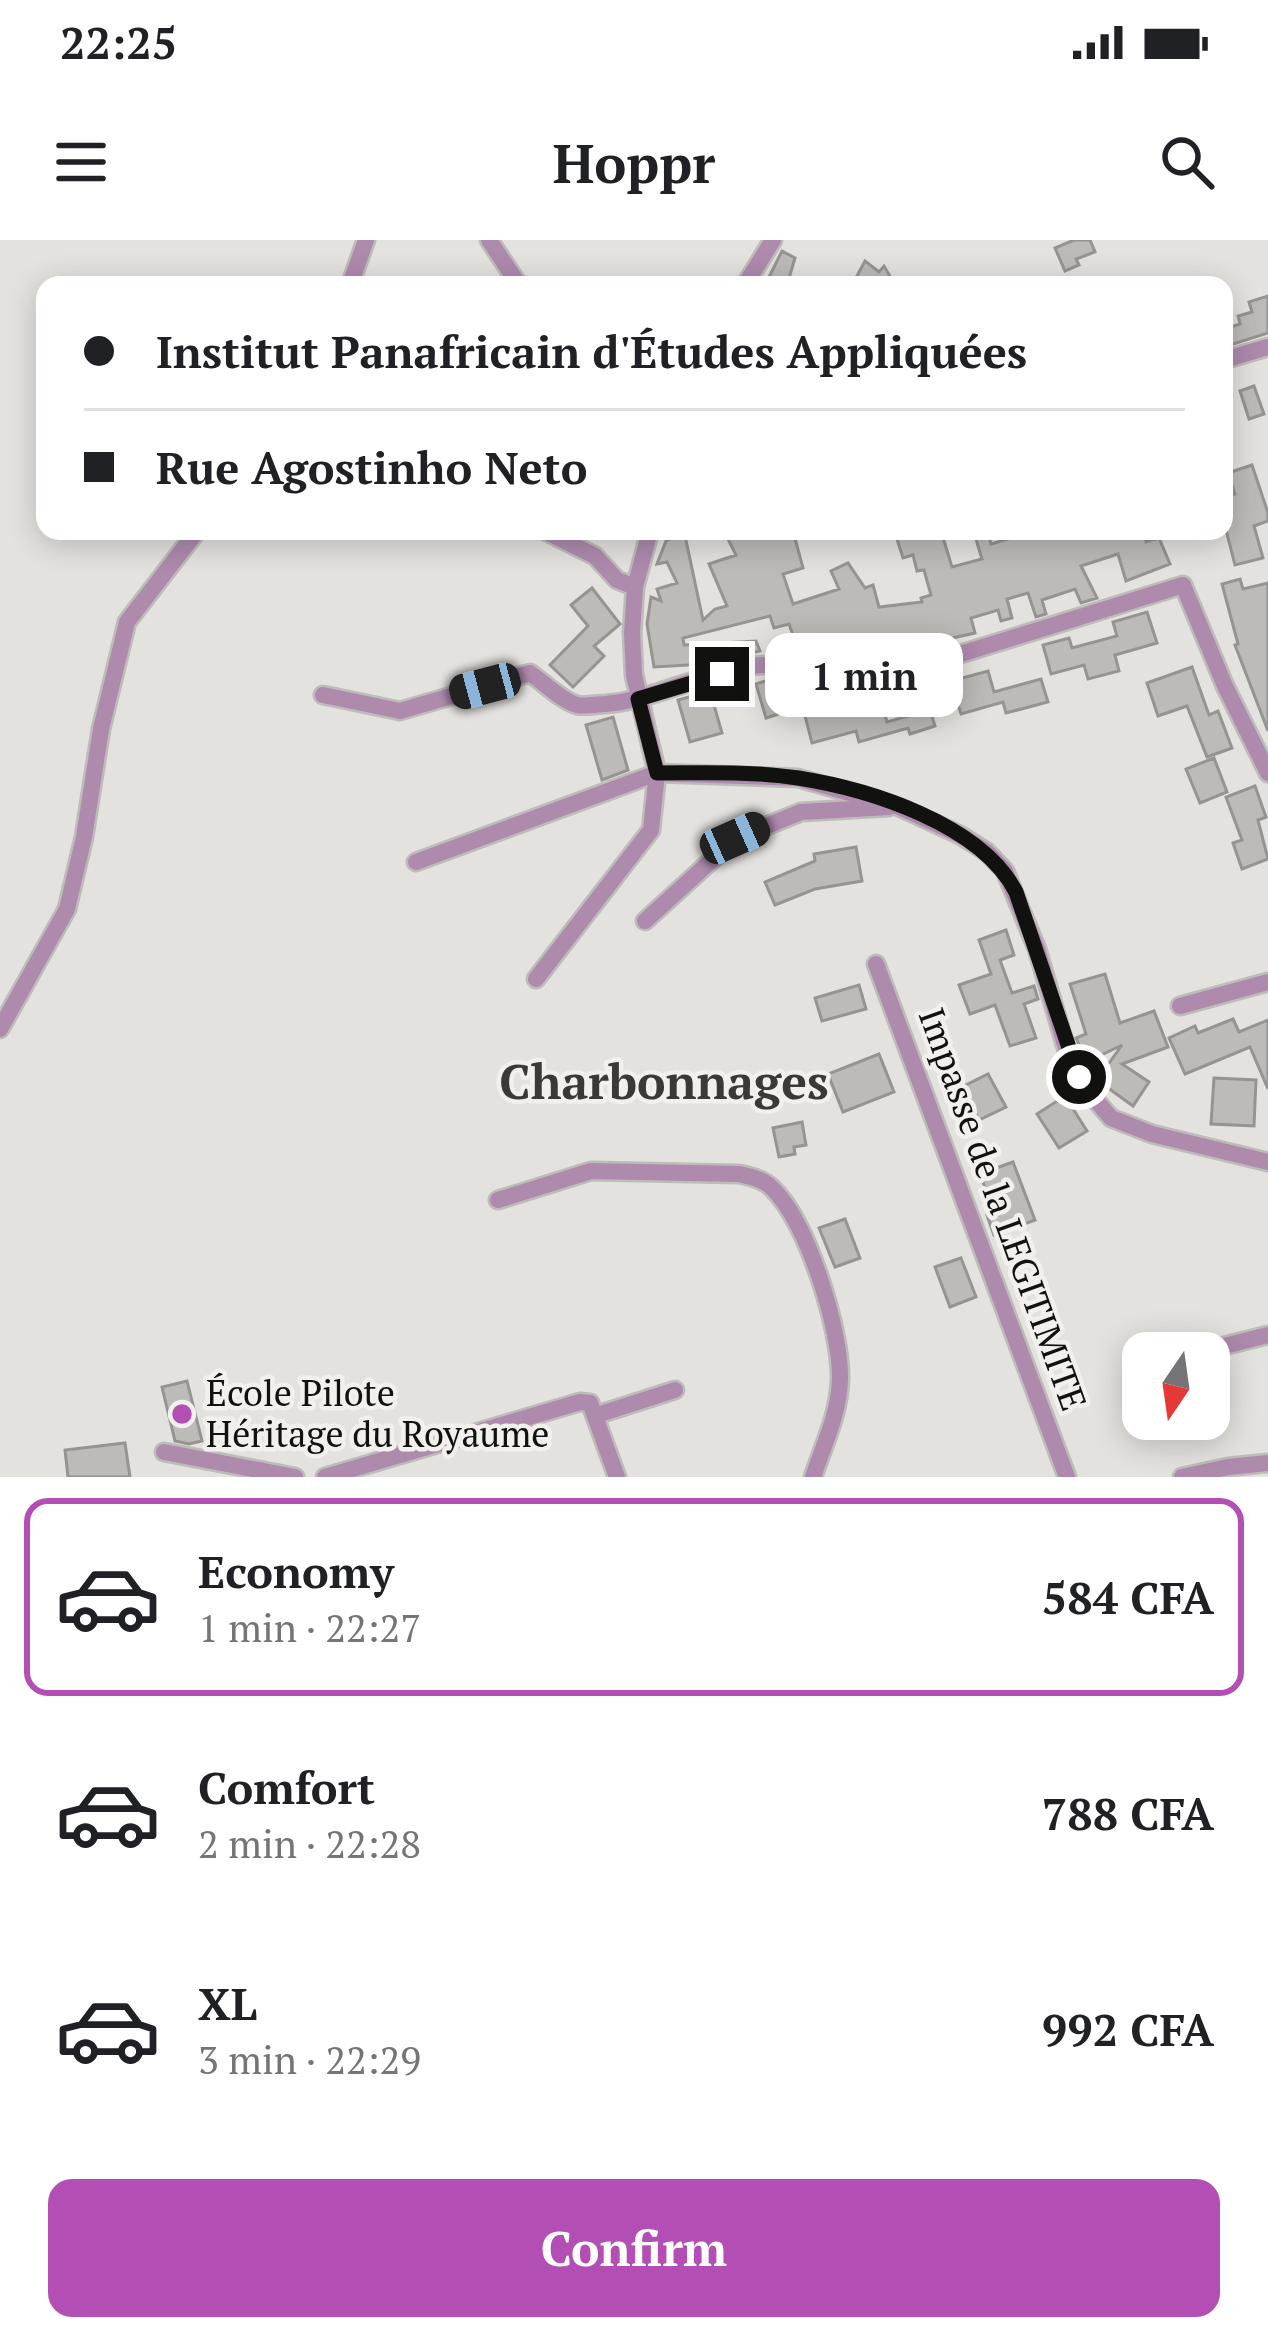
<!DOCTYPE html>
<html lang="en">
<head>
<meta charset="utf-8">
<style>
  :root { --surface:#fff; --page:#f2f2f2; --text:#202124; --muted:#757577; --line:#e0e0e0; --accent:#b34fb4 }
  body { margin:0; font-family:"PT Serif",serif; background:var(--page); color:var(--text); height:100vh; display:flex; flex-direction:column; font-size:45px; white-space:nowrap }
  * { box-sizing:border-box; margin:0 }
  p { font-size:39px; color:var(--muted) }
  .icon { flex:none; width:66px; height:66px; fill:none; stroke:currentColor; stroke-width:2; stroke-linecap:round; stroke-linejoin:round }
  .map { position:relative; height:1237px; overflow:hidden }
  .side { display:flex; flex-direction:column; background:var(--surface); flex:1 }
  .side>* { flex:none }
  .hud { position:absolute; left:36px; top:36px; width:1197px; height:264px; border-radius:24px; box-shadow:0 6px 30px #0003; display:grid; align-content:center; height:264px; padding:0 48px; background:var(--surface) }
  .needle { width:78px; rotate:193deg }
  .tools { position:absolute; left:1122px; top:1092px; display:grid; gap:24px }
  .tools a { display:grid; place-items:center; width:108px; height:108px; border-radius:24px; background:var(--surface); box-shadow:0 6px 30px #0003; font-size:60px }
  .end { position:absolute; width:54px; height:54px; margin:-27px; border:15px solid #111110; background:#fff; box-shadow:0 0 0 6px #fff }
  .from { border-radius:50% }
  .bubble { position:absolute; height:84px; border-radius:24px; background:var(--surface); box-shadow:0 6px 30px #0003; font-size:39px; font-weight:600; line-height:84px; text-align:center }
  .car { position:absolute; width:36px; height:72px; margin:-36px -18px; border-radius:15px; box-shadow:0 0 9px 3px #0007; background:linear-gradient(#222 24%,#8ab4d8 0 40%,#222 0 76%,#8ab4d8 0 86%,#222 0) }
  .hud b { display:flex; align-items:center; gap:42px; height:114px; font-size:45px }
  .hud b+b { border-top:3px solid var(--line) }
  .hud i { width:30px; height:30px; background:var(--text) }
  ul { padding:21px 0 0; list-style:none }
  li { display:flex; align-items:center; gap:36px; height:198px; margin:0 24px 18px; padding:0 24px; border:6px solid transparent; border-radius:24px }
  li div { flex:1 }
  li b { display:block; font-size:45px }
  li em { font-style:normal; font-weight:600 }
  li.active { border-color:var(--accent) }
  li>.icon { width:108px; height:108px; stroke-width:1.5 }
  .primary-button { display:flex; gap:24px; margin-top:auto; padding:24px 48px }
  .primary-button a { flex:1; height:138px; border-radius:24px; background:var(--accent); color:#fff; font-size:48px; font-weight:600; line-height:138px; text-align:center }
  .status { display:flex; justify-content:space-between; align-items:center; height:84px; padding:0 60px; background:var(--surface); direction:ltr }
  .status svg { height:33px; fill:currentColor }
  header { display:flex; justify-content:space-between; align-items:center; height:156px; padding:0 48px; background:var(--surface); font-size:54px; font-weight:600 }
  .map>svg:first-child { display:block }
  .building { fill:#bdbbb8; stroke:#969491; stroke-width:3 }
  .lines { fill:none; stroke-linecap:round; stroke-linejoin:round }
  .minor-casing { stroke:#bebcba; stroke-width:21 }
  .minor { stroke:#ae8aad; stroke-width:16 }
  .route { stroke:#111110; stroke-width:15 }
  .poi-dot { fill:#b34fb4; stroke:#f1f0ec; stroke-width:4.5 }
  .labels { text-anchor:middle; stroke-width:9; stroke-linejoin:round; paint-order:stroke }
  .street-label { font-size:36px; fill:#111110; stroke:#f1f0ec }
  .poi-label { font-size:36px; fill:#111110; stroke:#f1f0ec; text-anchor:start }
  .district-label { font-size:48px; font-weight:bold; fill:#3a3936; stroke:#f1f0ec }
</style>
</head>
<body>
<div class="status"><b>22:25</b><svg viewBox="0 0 49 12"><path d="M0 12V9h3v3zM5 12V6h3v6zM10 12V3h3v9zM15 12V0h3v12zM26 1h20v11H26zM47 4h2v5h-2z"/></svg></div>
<header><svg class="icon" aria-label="menu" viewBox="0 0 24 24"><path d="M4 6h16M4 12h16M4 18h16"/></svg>Hoppr<svg class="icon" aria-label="search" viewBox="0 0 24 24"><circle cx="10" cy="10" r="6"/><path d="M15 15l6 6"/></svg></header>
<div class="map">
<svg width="1268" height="1237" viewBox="0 0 1268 1237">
  <rect width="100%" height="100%" fill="#e4e2df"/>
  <g class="building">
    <path d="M1074,0H1090L1095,12L1076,19L1079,25L1065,31L1055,8Z"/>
    <path d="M782,11L795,18L787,45L766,43Z"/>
    <path d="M865,21L879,32L884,26L895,45H852Z"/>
    <path d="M1268,56V93L1224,107V89L1240,84L1238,76L1252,72L1249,62Z"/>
    <path d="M1254,146L1264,174L1249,179L1240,151Z"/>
    <path d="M1252,225L1268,273V281L1254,286L1263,318L1235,325L1224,282V258L1235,254L1228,233Z"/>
    <path d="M675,291H684L703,380L715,369L727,366L709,324L736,315L724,291H745L747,297L768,291H793L803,328L783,334L793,364L839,349L831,331L848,323L865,348L873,345L879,367L922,362L921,358L931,355L924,330L917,331L913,315L903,318L895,293L903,291H941L952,327L982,319L975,296L988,292L991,304L1035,291H1142L1146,302L1159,298L1170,324L1126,341L1118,314L1081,326L1097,358L1081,363L1075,349L1042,360L1046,374L1036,377L1028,353L1007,359L1012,378L1001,381L998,370L971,378L975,393L943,400L893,421L891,405L857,415L855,408L813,422L801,418L789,384L774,388L770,376L683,398L684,405L756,401L760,411L706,424L654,427L647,384L651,357L661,361L657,349L677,343L667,322L657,324L666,301L675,297Z"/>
    <path d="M1240,339L1243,349L1268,343V491L1235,405L1238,404L1222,344Z"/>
    <path d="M592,348L620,384L594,406L604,416L573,447L550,425L588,386L571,365Z"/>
    <path d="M1147,372L1157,403L1115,415L1119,431L1088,439L1084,425L1051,434L1043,405L1069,398L1072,408L1117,396L1113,382Z"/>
    <path d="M1192,427L1209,475L1218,471L1232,508L1207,517L1187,466L1158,476L1147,443Z"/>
    <path d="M988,431L994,452L1041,439L1048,462L1006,473L1003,462L961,474L951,441Z"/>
    <path d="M774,438L785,440L794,469L766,478L756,444Z"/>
    <path d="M710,451L722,493L690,502L678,460Z"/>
    <path d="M840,459L843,471L881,461L887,482L930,470L935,486L910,494L908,488L859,502L856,491L812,503L803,468Z"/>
    <path d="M613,477L628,530L602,540L586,485Z"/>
    <path d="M1214,518L1227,552L1200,563L1186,529Z"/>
    <path d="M1255,546L1266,577L1258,580L1268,619L1242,629L1233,603L1242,600L1226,557Z"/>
    <path d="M856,607L862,641L815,649L775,665L765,642L815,621L814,614Z"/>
    <path d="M1006,690L1014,715L1000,720L1012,753L1034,746L1038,759L1024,764L1036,798L1010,806L995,765L970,774L959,745L991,734L979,700Z"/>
    <path d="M1105,734L1120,783L1154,771L1168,807L1122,824L1149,842L1133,866L1097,840L1122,805L1087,822L1076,798L1086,794L1070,744Z"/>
    <path d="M859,745L866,769L822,781L815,758Z"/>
    <path d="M1233,779L1239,792L1268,780V849L1250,807L1185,834L1169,798L1195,786L1198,793Z"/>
    <path d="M879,814L894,852L843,872L828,834Z"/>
    <path d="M988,834L1006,867L979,880L962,847Z"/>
    <path d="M1214,838L1256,840L1254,886L1211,884Z"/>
    <path d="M1065,856L1087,891L1059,908L1037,874Z"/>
    <path d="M802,882L806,905L794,907L795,914L779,917L773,888Z"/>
    <path d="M1013,922L1035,980L994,995L987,975L994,972L980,934Z"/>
    <path d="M845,979L860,1018L835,1027L819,988Z"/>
    <path d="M961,1018L976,1057L950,1067L935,1027Z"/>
    <path d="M187,1141L202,1201L189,1204L175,1201L162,1147Z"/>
    <path d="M125,1203L130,1237H68L65,1210Z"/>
  </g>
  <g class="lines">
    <g class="minor-casing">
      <g id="minor">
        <path d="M489,0L519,45"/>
        <path d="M350,45L366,0"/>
        <path d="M745,45L773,0"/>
        <path d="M1224,120L1268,107"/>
        <path d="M545,291L595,316L617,340L635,347"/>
        <path d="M323,455L400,471L530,433C543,442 562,461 577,465C585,467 597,464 605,464C679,459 764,390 830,448L909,430L1183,345L1225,446L1268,533"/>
        <path d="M416,622L657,533L798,538L899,567L960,595L987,612L1005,631L1037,709L1066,808L1087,850L1111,878L1152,894L1268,922"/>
        <path d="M645,681L735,599L801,572L889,567"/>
        <path d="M876,724L1067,1237"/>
        <path d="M536,739L651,590L657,533L634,435L632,393L635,347L650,291"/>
        <path d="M1180,766L1268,742"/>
        <path d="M0,789L67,669L84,597L101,489L127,382L197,291"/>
        <path d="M498,960L591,931L739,934C752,937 763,939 772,948C808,982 841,1091 840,1139C839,1174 824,1204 813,1237"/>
        <path d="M1196,1113L1268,1095"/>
        <path d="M597,1175L675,1150"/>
        <path d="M164,1212L295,1237"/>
        <path d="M325,1237L580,1162L590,1163L617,1237"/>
        <path d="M1182,1237L1228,1227L1268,1223"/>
      </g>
    </g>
    <use href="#minor" class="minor"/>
  </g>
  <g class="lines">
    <path class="route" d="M722,434L638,459L657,533C704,533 752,531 798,538C869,549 981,584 1016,652L1079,837"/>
  </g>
  <circle class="poi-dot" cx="182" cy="1174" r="12"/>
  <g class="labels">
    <g class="street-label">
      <text transform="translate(1003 969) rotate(70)" y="13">Impasse de la LEGITIMITE</text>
    </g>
    <g class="poi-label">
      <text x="206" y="1166">École Pilote<tspan x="206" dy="41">Héritage du Royaume</tspan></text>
    </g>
    <g class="district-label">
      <text x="664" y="859">Charbonnages</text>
    </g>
  </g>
</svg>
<div class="tools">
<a><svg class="needle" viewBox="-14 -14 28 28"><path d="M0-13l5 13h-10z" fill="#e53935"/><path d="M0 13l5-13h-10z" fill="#757577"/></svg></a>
</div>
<i class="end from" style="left:1079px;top:837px"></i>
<i class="end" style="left:722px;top:434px"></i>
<div class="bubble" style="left:765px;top:393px;width:198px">1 min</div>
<i class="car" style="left:485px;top:446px;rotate:255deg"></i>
<i class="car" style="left:735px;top:598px;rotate:66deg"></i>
<div class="hud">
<b><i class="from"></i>Institut Panafricain d'Études Appliquées</b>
<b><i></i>Rue Agostinho Neto</b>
</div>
</div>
<section class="side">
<ul>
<li class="active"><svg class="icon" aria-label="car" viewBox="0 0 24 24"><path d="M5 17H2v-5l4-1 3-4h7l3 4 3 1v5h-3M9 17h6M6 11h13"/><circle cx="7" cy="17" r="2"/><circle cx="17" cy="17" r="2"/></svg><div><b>Economy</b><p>1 min · 22:27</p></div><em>584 CFA</em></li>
<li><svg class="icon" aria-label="car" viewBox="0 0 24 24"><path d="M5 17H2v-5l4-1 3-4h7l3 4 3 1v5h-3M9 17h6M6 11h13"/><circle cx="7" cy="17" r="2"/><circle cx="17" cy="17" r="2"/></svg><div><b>Comfort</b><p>2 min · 22:28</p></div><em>788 CFA</em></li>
<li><svg class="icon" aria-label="car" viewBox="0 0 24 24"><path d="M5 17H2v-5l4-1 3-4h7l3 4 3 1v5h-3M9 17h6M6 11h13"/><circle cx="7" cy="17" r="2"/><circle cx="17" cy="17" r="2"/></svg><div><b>XL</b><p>3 min · 22:29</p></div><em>992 CFA</em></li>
</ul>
<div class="primary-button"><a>Confirm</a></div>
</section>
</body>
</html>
